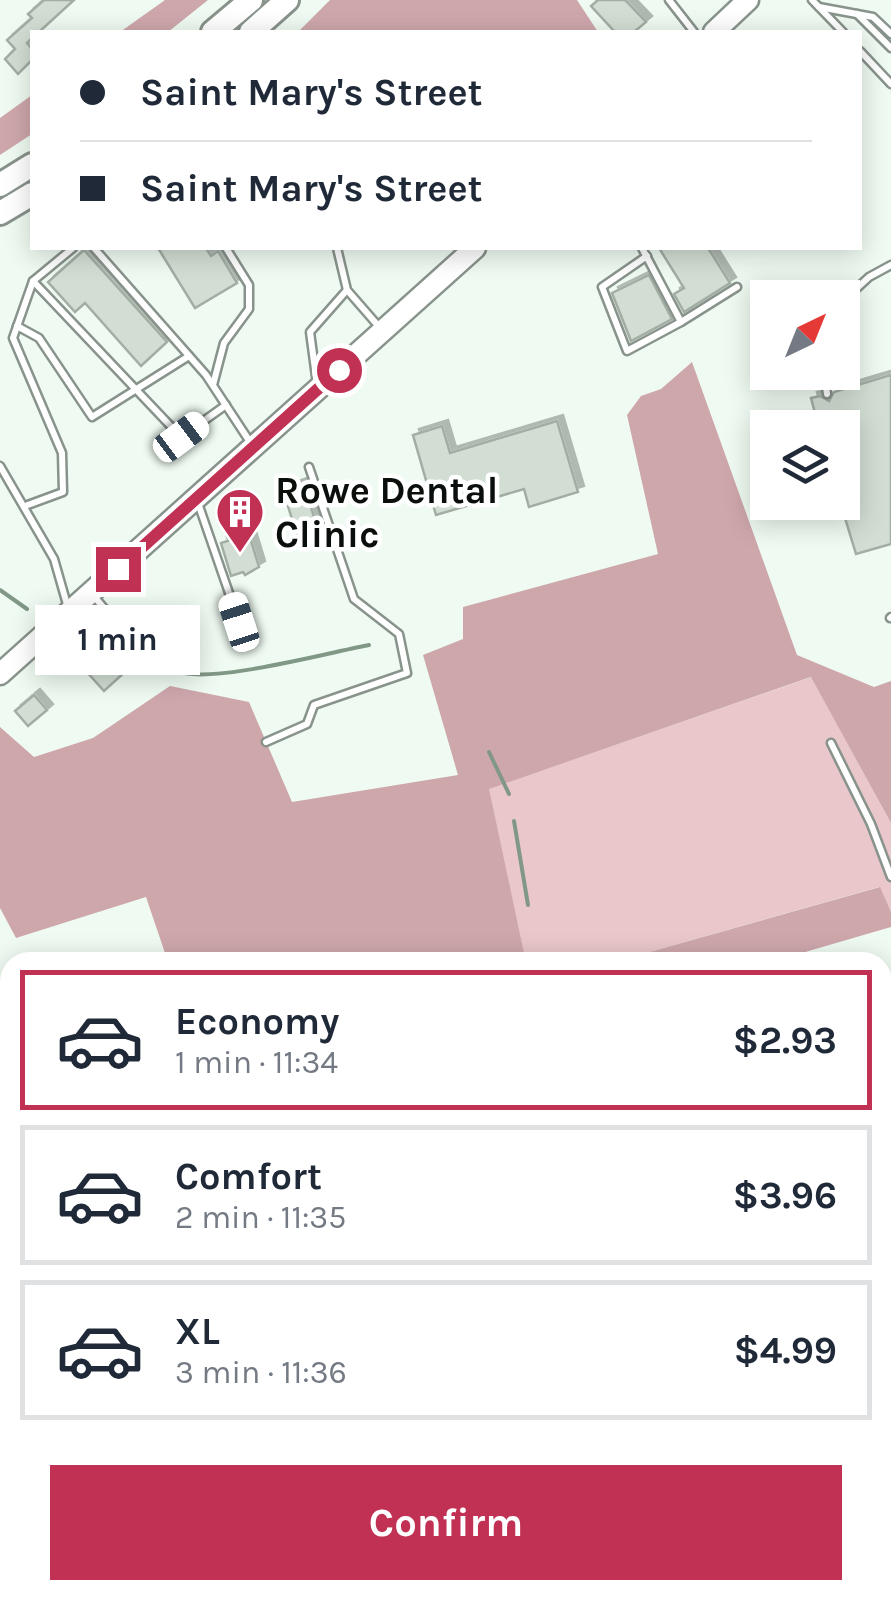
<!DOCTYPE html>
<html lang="en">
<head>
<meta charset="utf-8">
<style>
  :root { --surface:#fff; --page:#f2f2f3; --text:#1f2937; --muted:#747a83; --line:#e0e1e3; --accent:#c13154 }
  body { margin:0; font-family:Karla,sans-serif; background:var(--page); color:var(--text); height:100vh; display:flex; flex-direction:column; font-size:38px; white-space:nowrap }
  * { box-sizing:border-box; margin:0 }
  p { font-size:32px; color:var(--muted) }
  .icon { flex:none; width:55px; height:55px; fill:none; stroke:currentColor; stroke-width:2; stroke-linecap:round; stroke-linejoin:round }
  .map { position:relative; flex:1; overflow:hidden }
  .drawer { position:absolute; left:0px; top:952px; width:892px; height:648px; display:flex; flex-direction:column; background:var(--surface); border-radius:30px 30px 0 0; box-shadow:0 5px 25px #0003 }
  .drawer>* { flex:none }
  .hud { position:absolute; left:30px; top:30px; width:832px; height:220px; border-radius:0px; box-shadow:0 5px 25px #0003; display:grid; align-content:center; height:220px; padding:0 50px; background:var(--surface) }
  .needle { width:65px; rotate:43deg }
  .fabs { position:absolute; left:750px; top:280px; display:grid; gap:20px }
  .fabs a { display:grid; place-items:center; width:110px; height:110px; border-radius:0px; background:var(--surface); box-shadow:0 5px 25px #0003; font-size:50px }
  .end { position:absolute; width:45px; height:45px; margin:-22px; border:12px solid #c13154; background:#fff; box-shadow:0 0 0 5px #fff }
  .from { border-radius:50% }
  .bubble { position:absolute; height:70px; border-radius:0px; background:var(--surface); box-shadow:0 5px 25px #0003; font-size:32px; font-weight:700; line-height:70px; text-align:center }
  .car { position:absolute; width:30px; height:60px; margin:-30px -15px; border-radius:12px; box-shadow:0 0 8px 2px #0007; background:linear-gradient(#fff 24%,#345 0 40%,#fff 0 76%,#345 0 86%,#fff 0) }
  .hud b { display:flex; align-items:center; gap:35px; height:95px; font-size:38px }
  .hud b+b { border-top:2px solid var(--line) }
  .hud i { width:25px; height:25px; background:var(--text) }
  ul { padding:18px 0 0; list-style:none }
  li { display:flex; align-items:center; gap:30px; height:140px; margin:0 20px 15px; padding:0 30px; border:5px solid var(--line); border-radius:0px }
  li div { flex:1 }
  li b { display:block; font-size:38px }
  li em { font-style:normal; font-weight:700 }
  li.current { border-color:var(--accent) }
  li>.icon { width:90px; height:90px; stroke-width:1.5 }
  .action { display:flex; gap:20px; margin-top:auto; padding:20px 50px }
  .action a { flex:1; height:115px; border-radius:0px; background:var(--accent); color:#fff; font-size:40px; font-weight:700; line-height:115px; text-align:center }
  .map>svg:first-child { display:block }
  .green { fill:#e9c7ca }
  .forest { fill:#cea7ab }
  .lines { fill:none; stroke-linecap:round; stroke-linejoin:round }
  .stream { stroke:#829887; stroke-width:4 }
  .building { fill:#d2ded4; stroke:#a2ada4; stroke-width:2.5; filter:url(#shadow) }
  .lane-casing { stroke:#88938b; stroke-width:11 }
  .street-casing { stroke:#88938b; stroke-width:18 }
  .primary-casing { stroke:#88938b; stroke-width:25 }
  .highway-casing { stroke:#88938b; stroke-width:28 }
  .lane { stroke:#fff; stroke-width:6 }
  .street { stroke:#fff; stroke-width:12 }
  .primary { stroke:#fff; stroke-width:20 }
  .highway { stroke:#fff; stroke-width:22 }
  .route { stroke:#c13154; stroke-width:12 }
  .labels { text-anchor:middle; stroke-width:9; stroke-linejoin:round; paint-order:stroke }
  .poi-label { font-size:38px; font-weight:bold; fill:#0b0f0c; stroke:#fff; text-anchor:start }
</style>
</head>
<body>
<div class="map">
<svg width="891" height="1598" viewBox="0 0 891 1598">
  <defs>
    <filter id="shadow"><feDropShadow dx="6" dy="-6" stdDeviation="0" flood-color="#0004"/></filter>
  </defs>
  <rect width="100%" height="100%" fill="#effbf2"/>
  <path class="green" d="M812,677L891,823V912L879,887L614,962H526L488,789Z"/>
  <g class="forest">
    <path d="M165,0H208L168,32H120Z"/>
    <path d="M330,0H577L598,32H298Z"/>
    <path d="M32,95V134L0,155V118Z"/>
    <path d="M692,362L797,655L874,687L891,681V823L811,677L489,789L526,962H431L429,956L402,962H168L146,897L16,938L0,908V727L34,757L93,738L170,686L249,702L292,802L458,775L423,655L463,639V607L658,554L627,415L641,396L661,389Z"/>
    <path d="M880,887L891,912V927L771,962H614Z"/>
  </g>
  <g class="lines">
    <g class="stream">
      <path d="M0,590L27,609"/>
      <path d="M136,618C147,635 158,663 178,671C208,685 331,652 369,645"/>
      <path d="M489,752L509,794"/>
      <path d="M514,821L528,905"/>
    </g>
  </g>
  <g class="building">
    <path d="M44,0H74L39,32H32V38L27,43L32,49V60L18,74L5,59L15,49L7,40L32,18L28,14Z"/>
    <path d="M598,0H625L646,22L634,32H615L591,6Z"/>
    <path d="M158,248H206L211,256L218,251L237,283L195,308Z"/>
    <path d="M659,248H708L730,283L684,312L674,294L684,288Z"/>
    <path d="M84,250L167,342L141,366L85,303L75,312L48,282Z"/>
    <path d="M649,275L672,319L631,341L612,293Z"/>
    <path d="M891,375V544L856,554L842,508V428H819L811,398L820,396L829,401L834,392Z"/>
    <path d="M557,421L578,492L529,507L524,489L436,515L413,435L442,426L450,453Z"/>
    <path d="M304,483L320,538L300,545L283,490Z"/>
    <path d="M249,534L259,567L245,575L243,572L231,576L221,543Z"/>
    <path d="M118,641L136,662L104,691L86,671Z"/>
    <path d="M34,695L47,710L28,726L15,711Z"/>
  </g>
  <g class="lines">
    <g class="lane-casing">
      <g id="lane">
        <path d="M669,0L694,32"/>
        <path d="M812,0L843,32"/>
        <path d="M819,7L873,17L891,34"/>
        <path d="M857,14L891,48"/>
        <path d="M860,51L891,84"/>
        <path d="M94,248L206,375L252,445"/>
        <path d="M337,248L347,290L381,329"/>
        <path d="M642,248L681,322L737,287"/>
        <path d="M647,256L602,287L627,351L681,322"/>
        <path d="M33,281L181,437L226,405"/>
        <path d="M842,302L869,277L891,265"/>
        <path d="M17,326L39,338L92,417L189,356"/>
        <path d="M824,372L827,394"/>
        <path d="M317,384L310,332L347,290"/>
        <path d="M213,385L224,343L249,309V285L226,248"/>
        <path d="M0,466L54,559L68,608"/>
        <path d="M198,503L239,622"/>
        <path d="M25,506L63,492L62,453L13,338L33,281L73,248"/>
        <path d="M92,594L155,668"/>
        <path d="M890,618L891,617"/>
        <path d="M266,742L307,724L314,705L407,673L399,634L354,599L309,467"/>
        <path d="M831,743L871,824L891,877"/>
      </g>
    </g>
    <g class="street-casing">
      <g id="street">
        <path d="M882,1103L891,1101"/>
        <path d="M0,1178L10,1179"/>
        <path d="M882,1463L891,1461"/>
        <path d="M321,1598L349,1590"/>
      </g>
    </g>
    <g class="primary-casing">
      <g id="primary">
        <path d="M714,32L748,0"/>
        <path d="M0,674L475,248"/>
      </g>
    </g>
    <g class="highway-casing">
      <g id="highway">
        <path d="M213,32L251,0"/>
        <path d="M251,32L287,0"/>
        <path d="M0,185L32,165"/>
        <path d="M0,213L32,194"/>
      </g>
    </g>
    <use href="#lane" class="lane"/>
    <use href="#street" class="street"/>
    <use href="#primary" class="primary"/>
    <use href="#highway" class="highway"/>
  </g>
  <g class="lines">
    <path class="route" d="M118,569L339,370"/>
  </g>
  <defs>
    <g id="building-pin" transform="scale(2.5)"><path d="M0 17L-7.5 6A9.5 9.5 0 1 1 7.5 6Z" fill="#c13154" stroke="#fff"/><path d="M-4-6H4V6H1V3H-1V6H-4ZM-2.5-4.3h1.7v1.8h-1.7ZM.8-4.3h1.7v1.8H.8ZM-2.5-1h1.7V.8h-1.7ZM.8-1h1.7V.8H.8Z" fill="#fff"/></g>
  </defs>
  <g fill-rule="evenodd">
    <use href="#building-pin" x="240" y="512"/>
  </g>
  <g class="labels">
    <g class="poi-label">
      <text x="275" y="503">Rowe Dental<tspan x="275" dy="44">Clinic</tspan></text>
    </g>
  </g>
</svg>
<div class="fabs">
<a><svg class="needle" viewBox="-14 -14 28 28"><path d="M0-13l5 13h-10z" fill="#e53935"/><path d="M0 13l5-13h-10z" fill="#747a83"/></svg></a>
<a><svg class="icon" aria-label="layers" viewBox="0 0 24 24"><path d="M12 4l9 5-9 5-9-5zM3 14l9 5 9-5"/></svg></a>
</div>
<i class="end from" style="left:339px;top:370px"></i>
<i class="end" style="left:118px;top:569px"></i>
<div class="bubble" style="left:35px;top:605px;width:165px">1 min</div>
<i class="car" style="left:181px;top:437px;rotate:53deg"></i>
<i class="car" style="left:239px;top:622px;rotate:342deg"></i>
<div class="hud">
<b><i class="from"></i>Saint Mary's Street</b>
<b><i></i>Saint Mary's Street</b>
</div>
<section class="drawer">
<ul>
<li class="current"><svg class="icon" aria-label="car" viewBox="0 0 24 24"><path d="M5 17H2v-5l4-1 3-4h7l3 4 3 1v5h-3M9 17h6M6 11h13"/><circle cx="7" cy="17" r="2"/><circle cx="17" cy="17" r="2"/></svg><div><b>Economy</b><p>1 min · 11:34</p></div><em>$2.93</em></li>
<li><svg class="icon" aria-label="car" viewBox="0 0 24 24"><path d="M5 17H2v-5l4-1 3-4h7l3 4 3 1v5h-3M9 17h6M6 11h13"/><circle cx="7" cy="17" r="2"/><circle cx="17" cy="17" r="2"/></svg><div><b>Comfort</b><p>2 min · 11:35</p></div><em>$3.96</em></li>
<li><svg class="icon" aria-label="car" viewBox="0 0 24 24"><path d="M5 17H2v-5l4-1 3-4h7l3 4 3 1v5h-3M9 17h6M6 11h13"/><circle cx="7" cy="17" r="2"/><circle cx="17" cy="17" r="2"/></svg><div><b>XL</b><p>3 min · 11:36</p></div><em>$4.99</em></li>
</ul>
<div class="action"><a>Confirm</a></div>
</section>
</div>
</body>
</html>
